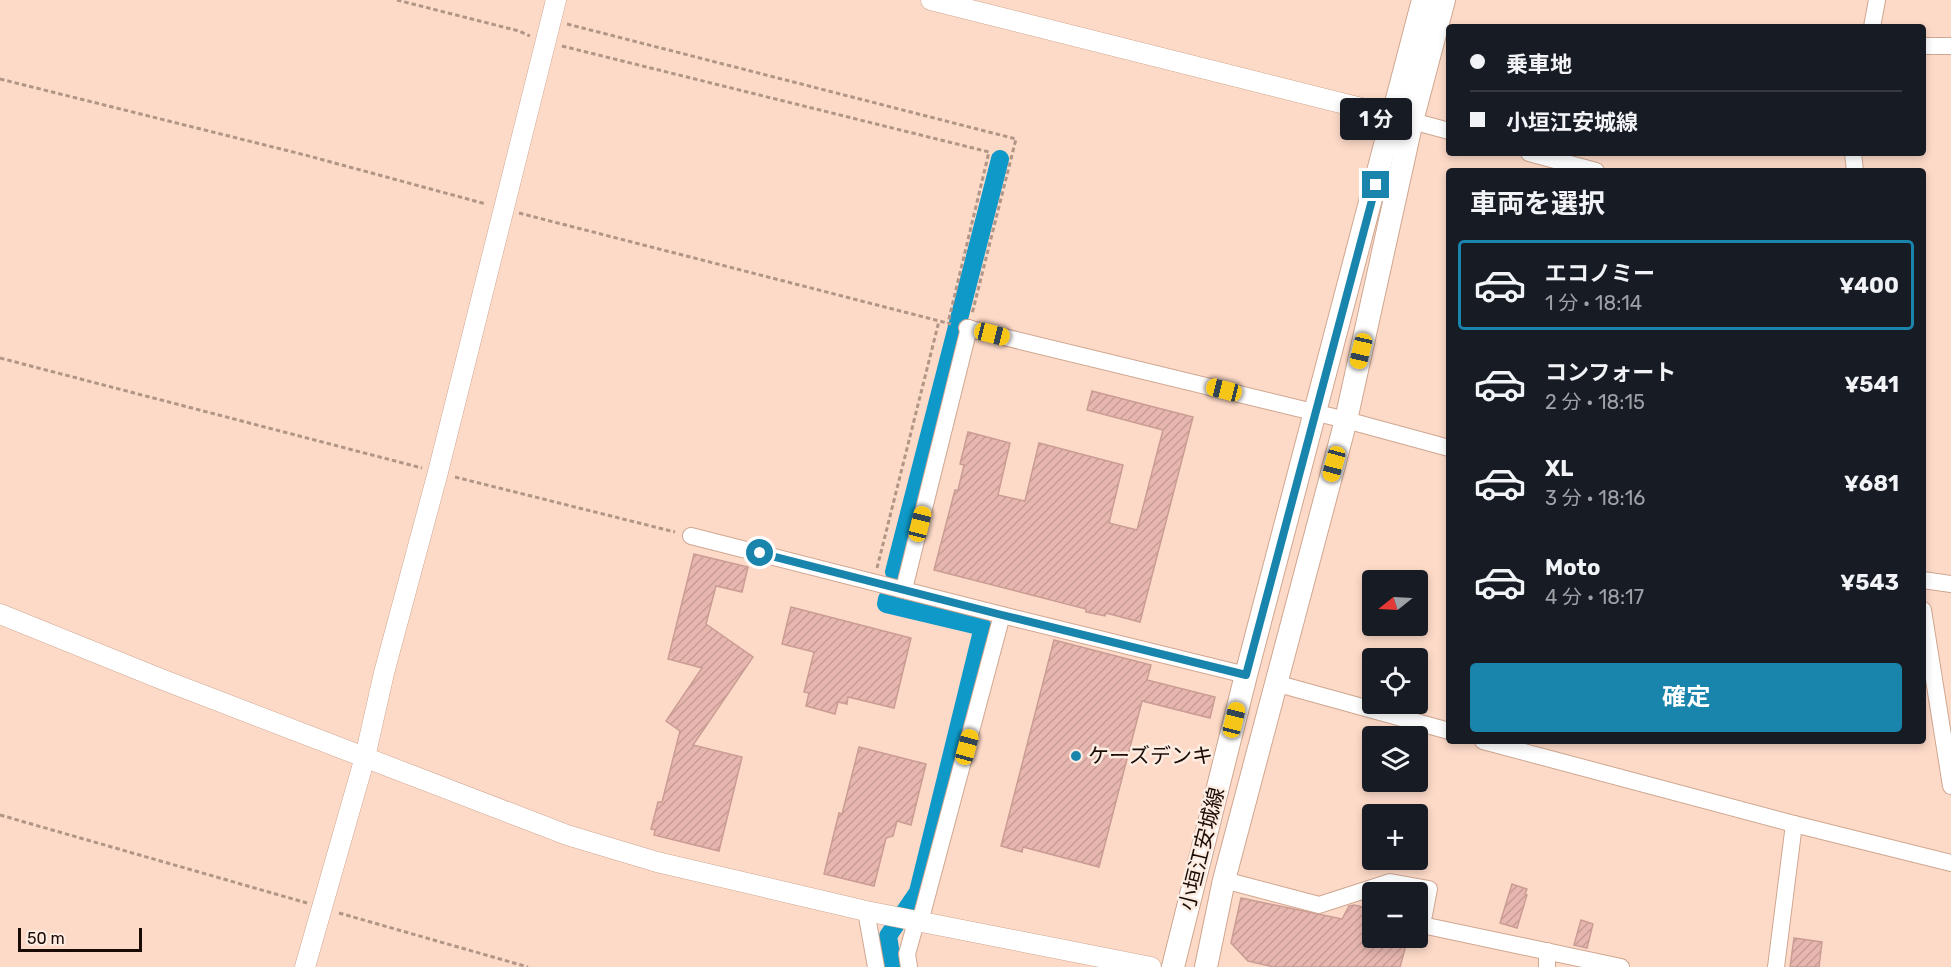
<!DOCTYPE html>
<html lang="ja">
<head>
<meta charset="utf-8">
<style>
  :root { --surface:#171b24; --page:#242831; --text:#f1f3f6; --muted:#9ea1a6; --line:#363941; --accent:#1985ad }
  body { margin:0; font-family:Rubik,"Noto Sans JP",sans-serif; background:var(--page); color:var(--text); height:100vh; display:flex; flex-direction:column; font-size:22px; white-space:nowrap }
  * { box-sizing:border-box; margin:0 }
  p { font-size:20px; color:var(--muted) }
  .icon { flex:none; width:33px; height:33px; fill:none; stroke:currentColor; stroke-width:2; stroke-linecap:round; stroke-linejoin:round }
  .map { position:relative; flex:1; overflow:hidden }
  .side { position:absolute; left:1446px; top:168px; width:480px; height:576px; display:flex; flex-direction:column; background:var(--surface); border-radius:6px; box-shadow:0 3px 9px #0003 }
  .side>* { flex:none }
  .banner { position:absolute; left:1446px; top:24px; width:480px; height:132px; border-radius:6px; box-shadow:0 3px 9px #0003; display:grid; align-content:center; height:132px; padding:0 24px; background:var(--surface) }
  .needle { width:39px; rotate:252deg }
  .fabs { position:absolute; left:1362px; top:570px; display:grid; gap:12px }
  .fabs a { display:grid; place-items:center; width:66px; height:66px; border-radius:6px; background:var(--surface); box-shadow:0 3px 9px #0003; font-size:30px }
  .scale { position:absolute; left:18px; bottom:15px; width:124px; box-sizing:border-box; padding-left:6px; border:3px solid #1a0c05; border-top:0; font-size:16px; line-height:21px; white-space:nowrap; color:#1a0c05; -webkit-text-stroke:4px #fdece2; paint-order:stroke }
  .end { position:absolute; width:27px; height:27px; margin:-14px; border:8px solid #1985ad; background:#fff; box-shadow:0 0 0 3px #fff }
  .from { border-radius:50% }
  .bubble { position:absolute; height:42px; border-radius:6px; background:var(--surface); box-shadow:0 3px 9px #0003; font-size:20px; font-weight:700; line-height:42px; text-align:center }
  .car { position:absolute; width:18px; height:36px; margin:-18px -9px; border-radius:8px; box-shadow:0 0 4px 2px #0007; background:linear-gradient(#f5c518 24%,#345 0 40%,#f5c518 0 76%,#345 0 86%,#f5c518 0) }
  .banner b { display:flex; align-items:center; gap:21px; height:57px; font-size:22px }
  .banner b+b { border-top:2px solid var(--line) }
  .banner i { width:15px; height:15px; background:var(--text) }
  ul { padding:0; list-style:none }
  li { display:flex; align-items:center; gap:18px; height:90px; margin:0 12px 9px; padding:0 12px; border:3px solid transparent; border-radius:6px }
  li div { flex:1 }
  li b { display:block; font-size:22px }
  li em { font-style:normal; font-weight:700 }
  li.selected { border-color:var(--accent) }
  li>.icon { width:54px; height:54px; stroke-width:1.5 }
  h2 { padding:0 24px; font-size:27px; line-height:72px }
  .action { display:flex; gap:12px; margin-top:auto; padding:12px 24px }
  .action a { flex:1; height:69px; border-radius:6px; background:var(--accent); color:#fff; font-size:24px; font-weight:700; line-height:69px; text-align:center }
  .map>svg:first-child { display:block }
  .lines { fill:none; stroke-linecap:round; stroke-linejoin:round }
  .canal { stroke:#0e99c8; stroke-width:18 }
  .building { fill:url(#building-hatch); stroke:#ca9c94; stroke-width:1.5 }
  .minor-casing { stroke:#cfa690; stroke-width:18 }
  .tertiary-casing { stroke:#cfa690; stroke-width:21 }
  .secondary-casing { stroke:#cfa690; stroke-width:24 }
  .path { stroke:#b19587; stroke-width:3; stroke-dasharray:4.5 3; stroke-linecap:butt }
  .minor { stroke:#fff; stroke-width:16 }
  .tertiary { stroke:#fff; stroke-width:20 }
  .secondary { stroke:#fff; stroke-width:22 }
  .route { stroke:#1985ad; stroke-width:8 }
  .poi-dot { fill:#1985ad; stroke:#fdece2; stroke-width:2 }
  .labels { text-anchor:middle; stroke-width:5; stroke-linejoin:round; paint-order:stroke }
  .poi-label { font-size:21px; fill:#1a0c05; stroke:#fdece2; text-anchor:start }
  .street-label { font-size:21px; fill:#1a0c05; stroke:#fdece2 }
</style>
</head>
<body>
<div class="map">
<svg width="1951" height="967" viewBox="0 0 1951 967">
  <defs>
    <pattern id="building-hatch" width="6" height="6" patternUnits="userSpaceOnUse" patternTransform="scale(1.5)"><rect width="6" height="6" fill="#e7b7af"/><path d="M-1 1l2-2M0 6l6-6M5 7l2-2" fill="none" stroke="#c69c95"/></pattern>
  </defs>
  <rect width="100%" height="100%" fill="#fddac8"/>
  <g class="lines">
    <g class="canal">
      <path d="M894,572L1000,159"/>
      <path d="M887,599L886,604L983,627L918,892L888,936L893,967"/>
    </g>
  </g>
  <g class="building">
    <path d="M1092,391L1193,417L1140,622L1106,613L1105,616L1086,612V609L934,570L955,490H958L964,465L960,464L968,432L1010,443L998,495L1025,501L1039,443L1123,465L1109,523L1137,530L1163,430L1087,410Z"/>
    <path d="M694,554L748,567L742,592L716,586L706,624L753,657L693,745L742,757L719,851L654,835L655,830L651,829L658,802H662L680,731L666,721L702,668L668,659Z"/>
    <path d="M791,607L911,638L894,708L848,697L847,704L838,702L835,714L806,706L809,693L804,692L814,652L782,644Z"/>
    <path d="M1054,640L1151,665L1147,680L1215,697L1210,718L1142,701L1099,867L1023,847L1022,852L1001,846Z"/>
    <path d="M859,747L926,764L911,825L897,821L893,836L886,838L874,886L824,874L839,813L842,814Z"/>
    <path d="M1512,884L1527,889L1525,894L1527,895L1517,928L1500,923Z"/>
    <path d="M1241,898L1342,919L1349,906L1354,905L1372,909V938H1408L1400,967H1274L1248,961L1231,943Z"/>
    <path d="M1581,920L1593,924L1587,948L1574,945Z"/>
    <path d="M1794,938L1822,942L1819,967H1790Z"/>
  </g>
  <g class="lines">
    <g class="minor-casing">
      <g id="minor">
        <path d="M1872,27L1877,0"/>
        <path d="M1923,46H1951"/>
        <path d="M1412,121L1449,131"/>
        <path d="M1529,153L1596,171"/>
        <path d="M1853,153L1855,171"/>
        <path d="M967,328L1346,420L1449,448"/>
        <path d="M691,536L1002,615L1246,675"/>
        <path d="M1923,580L1951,584"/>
        <path d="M904,589L969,328"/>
        <path d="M1923,610L1951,786"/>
        <path d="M1275,683L1449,731"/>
        <path d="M1483,741L1794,824L1951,863"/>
        <path d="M1224,880L1319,905L1390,882L1429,889L1422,925L1621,967"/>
        <path d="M866,911L876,967"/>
        <path d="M920,922L1002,615"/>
        <path d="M1547,951V967"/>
        <path d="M909,967L907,954L916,922"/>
        <path d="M1776,967L1794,824"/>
      </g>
    </g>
    <g class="tertiary-casing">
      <g id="tertiary">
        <path d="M931,0L1393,116"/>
        <path d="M0,614L161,679L567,835L657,862L866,911L1151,967"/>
        <path d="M305,967L365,757L384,673L438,472L556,0"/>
      </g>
    </g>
    <g class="secondary-casing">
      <g id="secondary">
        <path d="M1173,967L1246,675L1423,0"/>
        <path d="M1206,967L1224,880L1346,420L1412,121L1444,0"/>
      </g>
    </g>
    <g class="path">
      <path d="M397,0L519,31L530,36"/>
      <path d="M567,24L1016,139L972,314"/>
      <path d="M562,46L989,152L948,323"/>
      <path d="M0,79L305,155L486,204"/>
      <path d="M519,213L951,324"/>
      <path d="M0,358L422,468"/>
      <path d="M455,477L675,532"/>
      <path d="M877,568L939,321"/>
      <path d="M0,815L307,903"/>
      <path d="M339,913L528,967"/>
    </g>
    <use href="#minor" class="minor"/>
    <use href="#tertiary" class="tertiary"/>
    <use href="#secondary" class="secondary"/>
  </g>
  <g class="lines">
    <path class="route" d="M760,553L1002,615L1246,675L1376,185"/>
  </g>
  <circle class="poi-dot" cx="1076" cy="756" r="6"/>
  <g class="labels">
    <g class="poi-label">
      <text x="1088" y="763">ケーズデンキ</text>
    </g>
    <g class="street-label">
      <text transform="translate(1202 849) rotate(-76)" y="7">小垣江安城線</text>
    </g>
  </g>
</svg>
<div class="fabs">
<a><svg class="needle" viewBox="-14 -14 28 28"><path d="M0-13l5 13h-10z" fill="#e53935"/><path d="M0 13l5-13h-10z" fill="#9ea1a6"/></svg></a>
<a><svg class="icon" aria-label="locate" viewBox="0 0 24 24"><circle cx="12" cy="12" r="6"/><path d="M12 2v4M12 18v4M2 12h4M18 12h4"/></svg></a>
<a><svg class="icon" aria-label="layers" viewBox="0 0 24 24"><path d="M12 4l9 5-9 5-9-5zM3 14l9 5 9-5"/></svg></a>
<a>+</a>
<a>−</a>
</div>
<div class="scale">50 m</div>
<i class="end from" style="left:760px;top:553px"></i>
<i class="end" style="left:1376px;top:185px"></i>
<div class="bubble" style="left:1340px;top:98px;width:72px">1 分</div>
<i class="car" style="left:992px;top:334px;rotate:104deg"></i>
<i class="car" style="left:1361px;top:351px;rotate:193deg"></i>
<i class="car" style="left:1224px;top:390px;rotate:284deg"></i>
<i class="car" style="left:1334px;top:464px;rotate:195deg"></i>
<i class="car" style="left:920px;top:524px;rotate:14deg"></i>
<i class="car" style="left:1234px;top:720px;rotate:14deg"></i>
<i class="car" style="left:967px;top:747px;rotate:15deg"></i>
<div class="banner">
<b><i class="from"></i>乗車地</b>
<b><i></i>小垣江安城線</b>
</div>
<section class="side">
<h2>車両を選択</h2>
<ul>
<li class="selected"><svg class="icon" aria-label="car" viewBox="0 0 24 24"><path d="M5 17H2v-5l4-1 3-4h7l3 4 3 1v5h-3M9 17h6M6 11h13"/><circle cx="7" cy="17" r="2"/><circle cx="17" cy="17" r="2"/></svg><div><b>エコノミー</b><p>1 分 · 18:14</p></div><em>¥400</em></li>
<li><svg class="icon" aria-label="car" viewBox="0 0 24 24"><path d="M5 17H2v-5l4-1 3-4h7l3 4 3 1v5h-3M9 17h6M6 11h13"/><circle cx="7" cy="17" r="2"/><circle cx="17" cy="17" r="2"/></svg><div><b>コンフォート</b><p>2 分 · 18:15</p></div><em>¥541</em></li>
<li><svg class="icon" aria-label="car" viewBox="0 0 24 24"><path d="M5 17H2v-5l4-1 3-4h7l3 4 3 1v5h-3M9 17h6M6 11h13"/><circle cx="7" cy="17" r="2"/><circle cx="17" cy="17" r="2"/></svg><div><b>XL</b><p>3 分 · 18:16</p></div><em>¥681</em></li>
<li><svg class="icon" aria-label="car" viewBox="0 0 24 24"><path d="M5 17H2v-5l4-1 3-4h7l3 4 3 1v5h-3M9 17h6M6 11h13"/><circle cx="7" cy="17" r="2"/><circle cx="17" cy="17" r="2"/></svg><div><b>Moto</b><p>4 分 · 18:17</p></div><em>¥543</em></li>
</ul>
<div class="action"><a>確定</a></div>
</section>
</div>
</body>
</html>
